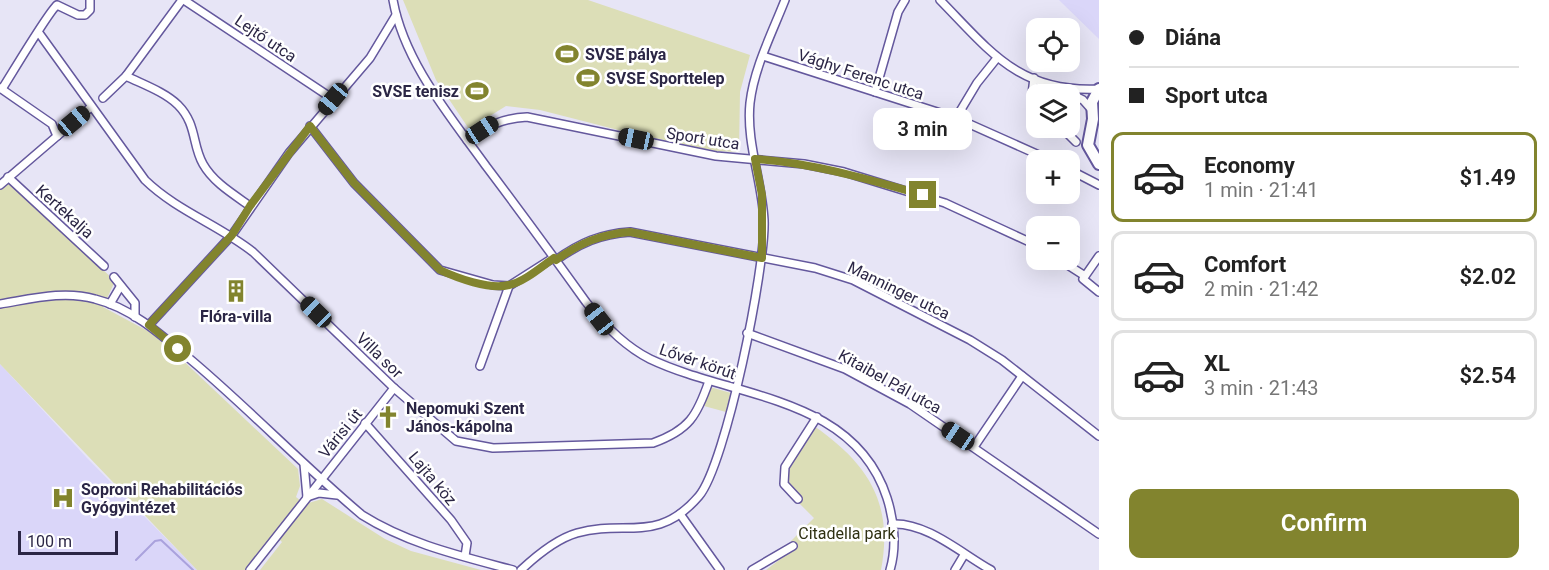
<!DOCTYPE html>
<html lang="en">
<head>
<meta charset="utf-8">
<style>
  :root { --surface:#fff; --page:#f2f2f2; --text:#222; --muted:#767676; --line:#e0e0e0; --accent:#82842e }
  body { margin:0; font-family:Roboto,sans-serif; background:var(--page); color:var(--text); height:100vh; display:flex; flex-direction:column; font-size:22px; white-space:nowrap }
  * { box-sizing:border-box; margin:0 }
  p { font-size:20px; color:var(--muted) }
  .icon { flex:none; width:33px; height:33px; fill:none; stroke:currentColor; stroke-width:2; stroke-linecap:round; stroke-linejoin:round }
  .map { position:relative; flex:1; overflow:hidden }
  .details { display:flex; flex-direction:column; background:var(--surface); width:450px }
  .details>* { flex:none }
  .guide { display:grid; align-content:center; height:132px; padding:0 30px; background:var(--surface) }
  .controls { position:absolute; left:1026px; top:18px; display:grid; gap:12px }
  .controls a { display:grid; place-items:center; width:54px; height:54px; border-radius:12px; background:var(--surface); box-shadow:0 6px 24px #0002; font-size:30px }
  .scale { position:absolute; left:18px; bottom:15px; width:100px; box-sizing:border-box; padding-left:6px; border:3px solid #2b2645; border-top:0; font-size:16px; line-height:21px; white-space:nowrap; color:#2b2645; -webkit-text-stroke:4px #fff; paint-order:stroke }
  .end { position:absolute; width:27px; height:27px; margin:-14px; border:8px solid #82842e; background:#fff; box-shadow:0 0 0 3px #fff }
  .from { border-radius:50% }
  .bubble { position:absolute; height:42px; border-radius:12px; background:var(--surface); box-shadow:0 6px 24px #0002; font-size:20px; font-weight:600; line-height:42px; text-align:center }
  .car { position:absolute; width:18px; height:36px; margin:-18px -9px; border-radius:8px; box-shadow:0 0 4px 2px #0007; background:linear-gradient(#222 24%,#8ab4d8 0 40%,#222 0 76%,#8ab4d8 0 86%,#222 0) }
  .guide b { display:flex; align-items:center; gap:21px; height:57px; font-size:22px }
  .guide b+b { border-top:2px solid var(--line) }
  .guide i { width:15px; height:15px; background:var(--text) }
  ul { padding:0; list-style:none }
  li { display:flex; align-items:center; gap:18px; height:90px; margin:0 12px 9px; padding:0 18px; border:3px solid var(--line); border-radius:12px }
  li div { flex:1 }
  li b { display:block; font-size:22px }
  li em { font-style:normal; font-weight:600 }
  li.current { border-color:var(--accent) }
  li>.icon { width:54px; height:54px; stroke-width:1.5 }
  .action { display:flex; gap:12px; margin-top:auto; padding:12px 30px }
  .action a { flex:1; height:69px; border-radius:12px; background:var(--accent); color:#fff; font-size:24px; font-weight:600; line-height:69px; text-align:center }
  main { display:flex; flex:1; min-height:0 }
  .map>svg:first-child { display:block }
  .built { fill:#dad6f9 }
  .green { fill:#dcdeb7 }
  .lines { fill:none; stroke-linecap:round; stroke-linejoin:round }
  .stream { stroke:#aaa2dd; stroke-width:2 }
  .street-casing { stroke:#64589d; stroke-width:10 }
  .secondary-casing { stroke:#64589d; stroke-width:14 }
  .street { stroke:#fff; stroke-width:7 }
  .secondary { stroke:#fff; stroke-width:10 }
  .route { stroke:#82842e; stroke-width:8 }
  .labels { text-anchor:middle; stroke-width:5; stroke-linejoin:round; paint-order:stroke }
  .street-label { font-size:16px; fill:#2b2645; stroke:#fff }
  .poi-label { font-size:16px; font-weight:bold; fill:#2b2645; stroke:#fff; text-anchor:start }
  .park-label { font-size:16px; fill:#2f3012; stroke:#fff }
</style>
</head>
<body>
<main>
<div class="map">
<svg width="1099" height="570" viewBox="0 0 1099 570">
  <rect width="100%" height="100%" fill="#e7e5f6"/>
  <g class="built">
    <path d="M1059,0H1099V39Z"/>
    <path d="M0,364L87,458L197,570H0Z"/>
  </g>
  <g class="green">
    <path d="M403,0H588L750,55L740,92L739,152L715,151L626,132L540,110L506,106L469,129L436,80Z"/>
    <path d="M7,180L115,281L103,307L157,336L298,469L300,486L296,497L305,504L322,499L385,539L411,551L481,570H260L282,542L277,537L251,570H197L0,364V188Z"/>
    <path d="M710,387L731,393L726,412L704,406Z"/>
    <path d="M814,426C867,463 894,502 881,570H766L795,548L791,541L814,518L792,496L796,490L787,481L786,466Z"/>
  </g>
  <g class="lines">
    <path class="stream" d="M136,560L155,541L161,540L193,570"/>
    <g class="street-casing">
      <g id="street">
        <path d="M184,0L333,99"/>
        <path d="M393,0C404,62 450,116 486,166C520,211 553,256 586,302C604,325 624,346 650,359C732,398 854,395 887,498C894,520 897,547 890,570"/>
        <path d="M940,0C990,51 1019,93 1099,89"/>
        <path d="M39,33L145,180C177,211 219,225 253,252L394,388L456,441L493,448L653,443C689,430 697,416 709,381"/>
        <path d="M763,56L956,118L1050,160"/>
        <path d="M126,76C142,84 165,92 178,105C197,124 192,145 203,164C213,182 233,194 250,206"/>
        <path d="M1034,78L1032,94L1036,102"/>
        <path d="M0,88L52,124L57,136"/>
        <path d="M2,89C11,75 49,11 57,5L78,15H85L90,10V0"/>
        <path d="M1061,89L1083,100L1091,109"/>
        <path d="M875,92L898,12L905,0"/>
        <path d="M103,98L126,76L182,0"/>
        <path d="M956,118L977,83L997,58"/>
        <path d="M310,126L354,183L440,270L493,285L509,286L553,258"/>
        <path d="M1062,128L1076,142"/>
        <path d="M467,140C487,126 503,118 527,117L716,156L804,164L844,172L945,203L1036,245"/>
        <path d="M1070,170L1099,185"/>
        <path d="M8,177L104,266"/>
        <path d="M0,185L91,107"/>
        <path d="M1099,256L1083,279L1099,292"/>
        <path d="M556,260C580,243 600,234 630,232L815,268L853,280L970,340L1002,360L1099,436"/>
        <path d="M1060,260L1085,276"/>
        <path d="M114,277L135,303V317"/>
        <path d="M0,304C31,299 64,290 95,299C135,309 166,339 197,365C253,413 305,467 362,515C408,544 461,556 513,570"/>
        <path d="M110,304L120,287"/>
        <path d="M149,325L232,235L289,153L370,58L396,15"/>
        <path d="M747,333L845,369L910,404L1099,534"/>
        <path d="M480,366L509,286"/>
        <path d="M365,423L451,520L467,543L465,556"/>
        <path d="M974,447L1022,376"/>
        <path d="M304,464L307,497"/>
        <path d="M307,497L319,493L337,495"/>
        <path d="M798,499L784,484L785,467L817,417"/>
        <path d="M680,514L720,570"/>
        <path d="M892,524C927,522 962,554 991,570"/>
        <path d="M250,570L394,388"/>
        <path d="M521,570C537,555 556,539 577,533C625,519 657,545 699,496C726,464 766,266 764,220C762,181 746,142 750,103C754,68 772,33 785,0"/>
        <path d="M752,570L793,546"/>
        <path d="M955,570L964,555"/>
      </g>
    </g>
    <g class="secondary-casing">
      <path id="secondary" d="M1099,89L1092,102L1093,119L1088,145L1099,164"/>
    </g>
    <use href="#street" class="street"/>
    <use href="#secondary" class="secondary"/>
  </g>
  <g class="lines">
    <path class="route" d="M178,349L149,325L232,235L250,206L310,126L354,183L440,270C457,278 489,290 509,285C524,282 541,267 554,258L556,260C580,243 601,234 630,232L762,258V195L755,159C813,163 867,179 923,195"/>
  </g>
  <defs>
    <g id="stadium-bare" transform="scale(1.8)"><path d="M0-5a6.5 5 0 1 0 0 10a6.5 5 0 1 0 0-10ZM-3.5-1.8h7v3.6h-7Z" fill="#82842e" stroke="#fff" stroke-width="2.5" paint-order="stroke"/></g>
    <g id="building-bare" transform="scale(1.8)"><path d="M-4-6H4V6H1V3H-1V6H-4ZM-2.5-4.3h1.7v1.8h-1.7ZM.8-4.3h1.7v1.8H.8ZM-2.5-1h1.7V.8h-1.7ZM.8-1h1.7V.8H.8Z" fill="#82842e" stroke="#fff" stroke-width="2.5" paint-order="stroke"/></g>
    <g id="church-bare" transform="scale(1.8)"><path d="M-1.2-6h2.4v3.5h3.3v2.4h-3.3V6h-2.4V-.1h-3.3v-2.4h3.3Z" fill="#82842e" stroke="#fff" stroke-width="2.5" paint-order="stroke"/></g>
    <g id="hospital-bare" transform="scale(1.8)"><path d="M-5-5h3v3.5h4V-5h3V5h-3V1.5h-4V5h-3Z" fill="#82842e" stroke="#fff" stroke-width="2.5" paint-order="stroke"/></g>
  </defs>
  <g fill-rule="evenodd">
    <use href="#stadium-bare" x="567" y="54"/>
    <use href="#stadium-bare" x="588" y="78"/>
    <use href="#stadium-bare" x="477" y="91"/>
    <use href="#building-bare" x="236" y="291"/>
    <use href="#church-bare" x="388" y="417"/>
    <use href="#hospital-bare" x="63" y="498"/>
  </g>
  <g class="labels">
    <g class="street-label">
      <text transform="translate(266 38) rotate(34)" y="6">Lejtő utca</text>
      <text transform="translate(861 74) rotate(18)" y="6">Vághy Ferenc utca</text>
      <text transform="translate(703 138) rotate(9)" y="6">Sport utca</text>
      <text transform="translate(65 211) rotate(42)" y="6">Kertekalja</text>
      <text transform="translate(899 290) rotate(26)" y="6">Manninger utca</text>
      <text transform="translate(380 355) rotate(44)" y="6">Villa sor</text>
      <text transform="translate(698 361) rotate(19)" y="6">Lővér körút</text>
      <text transform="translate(890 381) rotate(29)" y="6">Kitaibel Pál utca</text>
      <text transform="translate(340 433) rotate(-51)" y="6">Várisi út</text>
      <text transform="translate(433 478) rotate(50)" y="6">Lajta köz</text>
    </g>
    <g class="poi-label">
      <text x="585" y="60">SVSE pálya</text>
      <text x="606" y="84">SVSE Sporttelep</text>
      <text x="459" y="97" text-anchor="end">SVSE tenisz</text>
      <text x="236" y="322" text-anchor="middle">Flóra-villa</text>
      <text x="406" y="414">Nepomuki Szent<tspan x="406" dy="18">János-kápolna</tspan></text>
      <text x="81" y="495">Soproni Rehabilitációs<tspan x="81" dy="18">Gyógyintézet</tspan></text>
    </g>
    <g class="park-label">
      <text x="847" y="539">Citadella park</text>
    </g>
  </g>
</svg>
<div class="controls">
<a><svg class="icon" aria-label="locate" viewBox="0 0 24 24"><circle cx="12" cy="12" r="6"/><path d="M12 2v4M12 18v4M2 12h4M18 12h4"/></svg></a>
<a><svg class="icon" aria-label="layers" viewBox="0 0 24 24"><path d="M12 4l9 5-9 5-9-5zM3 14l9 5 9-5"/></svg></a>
<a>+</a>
<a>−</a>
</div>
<div class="scale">100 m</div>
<i class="end from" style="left:178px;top:349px"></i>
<i class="end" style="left:923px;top:195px"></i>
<div class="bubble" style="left:873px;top:108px;width:99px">3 min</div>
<i class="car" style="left:333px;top:99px;rotate:220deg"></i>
<i class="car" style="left:74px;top:121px;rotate:50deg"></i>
<i class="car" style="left:482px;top:130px;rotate:57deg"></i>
<i class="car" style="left:636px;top:139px;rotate:282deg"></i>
<i class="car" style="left:316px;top:312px;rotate:314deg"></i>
<i class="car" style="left:599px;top:319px;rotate:322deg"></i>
<i class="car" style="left:958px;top:436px;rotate:304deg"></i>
</div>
<section class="details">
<div class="guide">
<b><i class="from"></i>Diána</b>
<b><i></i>Sport utca</b>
</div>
<ul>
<li class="current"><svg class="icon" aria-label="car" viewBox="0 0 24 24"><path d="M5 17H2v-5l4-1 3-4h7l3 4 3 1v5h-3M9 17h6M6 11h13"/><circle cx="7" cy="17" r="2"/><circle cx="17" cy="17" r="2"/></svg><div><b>Economy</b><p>1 min · 21:41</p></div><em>$1.49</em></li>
<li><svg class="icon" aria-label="car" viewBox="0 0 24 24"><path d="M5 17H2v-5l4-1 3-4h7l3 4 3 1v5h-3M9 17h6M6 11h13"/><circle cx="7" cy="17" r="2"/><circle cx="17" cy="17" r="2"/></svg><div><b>Comfort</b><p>2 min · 21:42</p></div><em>$2.02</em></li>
<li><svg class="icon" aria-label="car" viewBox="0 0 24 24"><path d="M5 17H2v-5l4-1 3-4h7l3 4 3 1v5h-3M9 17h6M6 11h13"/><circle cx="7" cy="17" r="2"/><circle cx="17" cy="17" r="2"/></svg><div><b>XL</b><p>3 min · 21:43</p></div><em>$2.54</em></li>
</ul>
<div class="action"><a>Confirm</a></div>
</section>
</main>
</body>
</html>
